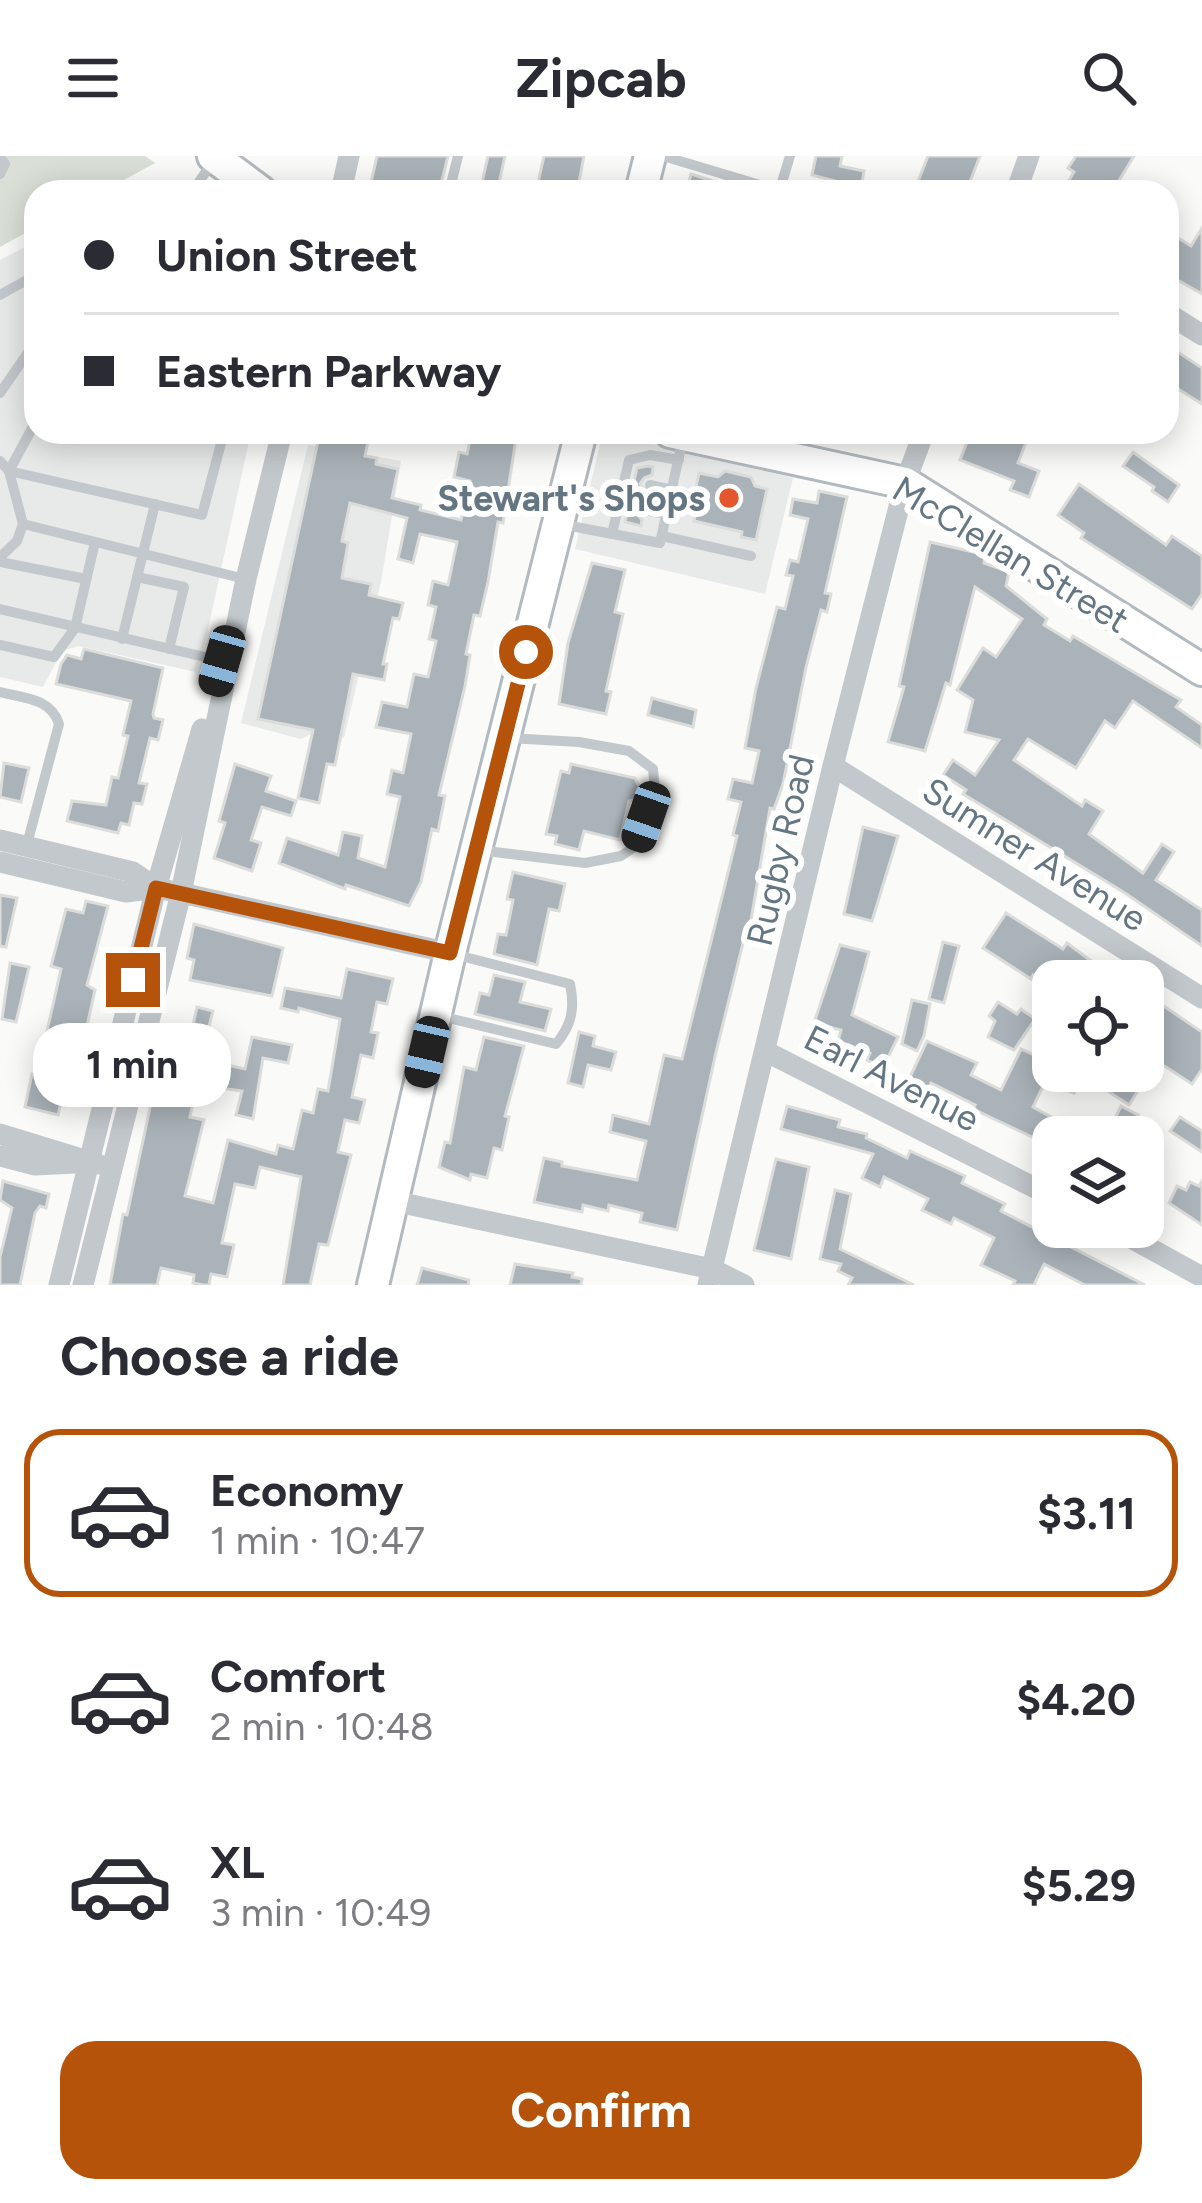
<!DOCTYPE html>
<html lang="en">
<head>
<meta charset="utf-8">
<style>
  :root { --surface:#fff; --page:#f2f2f3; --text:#2b2b33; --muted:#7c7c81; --line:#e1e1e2; --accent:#b45309 }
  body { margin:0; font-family:Figtree,sans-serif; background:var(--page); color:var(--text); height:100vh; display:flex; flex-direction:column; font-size:45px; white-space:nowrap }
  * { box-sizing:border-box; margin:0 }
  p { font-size:39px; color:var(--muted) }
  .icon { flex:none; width:66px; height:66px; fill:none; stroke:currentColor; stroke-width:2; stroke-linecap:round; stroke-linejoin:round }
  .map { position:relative; height:1129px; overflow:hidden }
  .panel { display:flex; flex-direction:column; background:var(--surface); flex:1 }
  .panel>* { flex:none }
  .hud { position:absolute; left:24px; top:24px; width:1155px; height:264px; border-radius:36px; box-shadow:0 6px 30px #0003; display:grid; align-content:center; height:264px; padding:0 60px; background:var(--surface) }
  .tools { position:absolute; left:1032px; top:804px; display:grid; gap:24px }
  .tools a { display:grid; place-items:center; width:132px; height:132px; border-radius:24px; background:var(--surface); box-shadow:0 6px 30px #0003; font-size:60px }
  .end { position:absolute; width:54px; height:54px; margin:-27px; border:15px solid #b45309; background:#fff; box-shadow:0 0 0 6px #fff }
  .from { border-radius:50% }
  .bubble { position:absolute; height:84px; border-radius:36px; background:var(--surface); box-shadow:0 6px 30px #0003; font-size:39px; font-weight:700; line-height:84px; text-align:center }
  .car { position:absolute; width:36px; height:72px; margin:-36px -18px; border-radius:15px; box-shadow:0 0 9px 3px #0007; background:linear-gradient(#222 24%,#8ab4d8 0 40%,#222 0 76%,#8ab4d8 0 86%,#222 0) }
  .hud b { display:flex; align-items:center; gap:42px; height:114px; font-size:45px }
  .hud b+b { border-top:3px solid var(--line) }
  .hud i { width:30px; height:30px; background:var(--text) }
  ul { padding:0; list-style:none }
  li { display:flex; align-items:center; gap:36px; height:168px; margin:0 24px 18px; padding:0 36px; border:6px solid transparent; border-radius:36px }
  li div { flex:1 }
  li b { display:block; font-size:45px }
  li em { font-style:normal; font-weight:700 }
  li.on { border-color:var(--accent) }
  li>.icon { width:108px; height:108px; stroke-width:1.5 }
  h2 { padding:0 60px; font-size:54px; line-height:144px }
  .action { display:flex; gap:24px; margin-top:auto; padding:24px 60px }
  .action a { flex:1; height:138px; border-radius:36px; background:var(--accent); color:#fff; font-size:48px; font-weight:700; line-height:138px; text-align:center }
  header { display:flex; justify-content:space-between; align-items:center; height:156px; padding:0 60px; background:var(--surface); font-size:54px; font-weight:700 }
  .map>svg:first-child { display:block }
  .built { fill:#e8e9e9 }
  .green { fill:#dadfd7 }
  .building { fill:#aab3b9; stroke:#dcdcda; stroke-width:3 }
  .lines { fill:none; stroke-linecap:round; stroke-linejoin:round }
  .secondary-casing { stroke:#b3babf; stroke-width:36 }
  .lane { stroke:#c3c8cc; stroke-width:10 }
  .street { stroke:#c3c8cc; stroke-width:21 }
  .secondary { stroke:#fff; stroke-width:30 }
  .route { stroke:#b45309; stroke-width:15 }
  .poi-dot { fill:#e4572e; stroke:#fff; stroke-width:4.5 }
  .labels { text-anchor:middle; stroke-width:12; stroke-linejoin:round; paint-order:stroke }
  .poi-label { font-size:36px; font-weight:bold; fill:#657683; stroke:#fff; text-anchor:end }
  .street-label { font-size:36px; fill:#657683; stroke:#fff }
</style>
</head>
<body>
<header><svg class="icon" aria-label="menu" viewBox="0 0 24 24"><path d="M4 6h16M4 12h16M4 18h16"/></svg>Zipcab<svg class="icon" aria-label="search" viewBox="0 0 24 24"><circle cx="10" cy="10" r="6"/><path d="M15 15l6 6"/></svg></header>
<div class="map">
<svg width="1202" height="1129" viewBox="0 0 1202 1129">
  <rect width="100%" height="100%" fill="#fafaf8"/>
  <g class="built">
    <path d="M36,85V276H251L205,487L196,516L79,490L62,495L43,531L0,521V104Z"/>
    <path d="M603,276L793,322L765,438L575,393Z"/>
    <path d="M308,289L401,305L381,426L344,582L315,576L301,583L241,567Z"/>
  </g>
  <path class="green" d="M0,0H145L155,7L102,36H36V71L0,91Z"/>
  <g class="building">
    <path d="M377,0H448L439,36H369Z"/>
    <path d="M488,0H505L497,36H480Z"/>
    <path d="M544,0H584L577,36H536Z"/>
    <path d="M816,0H842L840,10L864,15L861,32L812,19Z"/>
    <path d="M928,0H980L966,36H914Z"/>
    <path d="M1076,0H1134L1112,36H1062L1074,16L1068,12Z"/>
    <path d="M691,18L739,33V36H686Z"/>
    <path d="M1202,72V138L1167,118V75L1191,90Z"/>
    <path d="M1167,189L1202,212V248L1167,226Z"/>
    <path d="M320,276H370L365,300L377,302L376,308L398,313L392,342L421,349L420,354L461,364L470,325L454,321L459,296L467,298L472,276H517L503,367L498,366L488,426L480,460L474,459L466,498L470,499L465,530L439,639L445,640L438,675L432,673L421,726L409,750L346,729L345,733L279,707L287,682L338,699L343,676L362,680L358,702L385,711L400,641L387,638L392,614L403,617L411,578L376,571L382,546L407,551L414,518L428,521L436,485L429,483L436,451L428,449L433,425L448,429L457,386L420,378L413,407L398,403L407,362L350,347L342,385L348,387L342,422L371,428L369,439L403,447L399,463L393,462L383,508H387L384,524L353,518L335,609L327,608L319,647L298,642L313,574L258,563Z"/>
    <path d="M971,276H1030L1018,307L1039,315L1029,341L1010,334L1014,325L960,304Z"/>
    <path d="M1133,296L1179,329L1168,346L1152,335L1154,331L1123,310Z"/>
    <path d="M648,310L653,311L652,319L644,322L640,328L648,338L646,345L637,347L634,353L642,364L641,370L625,366L637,312Z"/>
    <path d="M725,315L751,321L755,330L767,333L756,384L741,381L742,376L694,365L697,351L692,350L699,317L718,321Z"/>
    <path d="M1079,328L1166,389L1172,380L1202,400V438L1192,453L1081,382L1084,377L1058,359Z"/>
    <path d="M819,335L847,341L825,437L831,438L827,456L821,454L806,511L783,628L774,653L770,652L749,776L746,775L716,896L677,1074L640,1066L642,1057L609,1049L608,1055L583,1049L582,1056L534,1046L544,1002L562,1006V1010L637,1024L646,985L610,976L613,959L649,968L664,899L682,903L737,680L733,679L741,646L728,643L733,623L752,627L759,595L745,592L756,532L777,451L785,453L793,420L786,419L790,404L798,406L808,363L790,359L793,343L817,347Z"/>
    <path d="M930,386L982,398L985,401L984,407L1009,416L1006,430L1047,463L1044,469L1070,485L1073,480L1169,537L1181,544L1176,551L1202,569V592L1133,545L1115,572L1105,565L1076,612L1028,583L1014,604L1082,650L1085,644L1103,655L1089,678L1143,717L1162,688L1174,696L1156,724L1202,754V790L1125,737L963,638L966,634L943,619L953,604L975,619L999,584L965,576L973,544L957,534L983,492L996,501L1022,463L975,431L950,529L946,527L925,595L888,586L904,531L899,530Z"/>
    <path d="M592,407L625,414L615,456L623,458L606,535L611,536L606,558L559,548L568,487Z"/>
    <path d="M84,493L163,512L153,558L154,562L163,564L158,584L150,582L139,627L147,628L142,648L134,647L129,669L121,667L118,677L67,665L72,645L106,649L112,621L118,622L128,580L123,579L131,545L56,528L61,508L67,499L81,503Z"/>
    <path d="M652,542L696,554L693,571L648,559Z"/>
    <path d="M4,607L29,612L21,646L0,641Z"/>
    <path d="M235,608L271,620L266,635L296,645L291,660L262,651L251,684L261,687L252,715L214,702L225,667L219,665Z"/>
    <path d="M571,608L635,622L640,632L637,643L629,645L620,684L584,675L579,694L555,688L557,680L546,678L561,615L569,617Z"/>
    <path d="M863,671L898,680L872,765L844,758Z"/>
    <path d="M513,716L565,728L559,755L549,753L537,809L494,798L498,778L506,779L513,744L507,743Z"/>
    <path d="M0,739L17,742L6,791L0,790Z"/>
    <path d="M86,745L108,750L87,829L95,834L83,888L78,908L70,907L58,959L25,951L32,918L37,919L61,813L51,810L66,753L83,757Z"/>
    <path d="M1006,757L1063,793L1067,787L1118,825H1053V832L1033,819L1031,823L983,792Z"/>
    <path d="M194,768L283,792L272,840L190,824L194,804L187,802Z"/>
    <path d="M943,786L959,790L944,847L929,843Z"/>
    <path d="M840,789L869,796L852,859L898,881L883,912L867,904L870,897L838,885L841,874L814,867Z"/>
    <path d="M10,807L29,811L16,866L2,863Z"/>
    <path d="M347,813L393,823L387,848L377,846L371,876L378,877L373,902L361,899L352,941L365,944L359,967L345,964L338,996L351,999L328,1089L319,1088L310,1129H283L301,1021L260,1011L255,1032L235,1028L222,1087L234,1089L227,1121L211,1118L209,1129H203L193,1127L194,1119L161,1112L157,1129H110L123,1058L127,1059L157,919L172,869L192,874L197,851L213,855L207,877L219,880L218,886L223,887L218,907L245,913L252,881L292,889L288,907L263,902L253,963L236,959L242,935L197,929L190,961L204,964L185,1040L213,1047L228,984L276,998L278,989L293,993L302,954L313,957L318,933L328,935L340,863L299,852L298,856L281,852L285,832L341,842Z"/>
    <path d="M494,819L525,826L520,846L551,853L545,875L475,858L480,837L489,839Z"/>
    <path d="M1143,836L1202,876V913L1192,928L1143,896Z"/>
    <path d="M912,844L930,848L924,880L917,895L902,888Z"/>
    <path d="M998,846L1017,858L1021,853L1035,863L1014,894L988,881L995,865L989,860Z"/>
    <path d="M579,876L595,880L593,890L616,896L611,914L588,909L583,931L568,927Z"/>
    <path d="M484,881L524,890L505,960L509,961L502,994L494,992L487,1022L471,1018L470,1024L439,1011L445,986L450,987L464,911L476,914Z"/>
    <path d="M927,885L977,907L971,919L1001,934L1021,893L1053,908V915H1110L1139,933L1129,949L1083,919L1074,937L1045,926L1033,951L1053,962V967L1082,981H1053V991L973,953L975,949L931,927L929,933L909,923Z"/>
    <path d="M787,950L840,964L838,971L867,978L866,982L907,1002L910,995L965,1020L962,1027L1005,1048L1001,1055L1145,1129H1085L1044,1108L1034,1129H1013L1015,1125L981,1109L994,1082L954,1062L951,1068L922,1054L928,1043L884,1021L880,1031L862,1022L873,998L781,973Z"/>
    <path d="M1121,950L1138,959L1127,981H1106Z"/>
    <path d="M1180,961L1202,975V996L1170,975Z"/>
    <path d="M776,1003L809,1011L791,1103L754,1094Z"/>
    <path d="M3,1025L49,1038L46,1052L40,1050L35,1057L20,1129H0V1101L12,1052L0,1044Z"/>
    <path d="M1202,1025V1069L1169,1047L1177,1030L1186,1034L1190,1026L1199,1030Z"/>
    <path d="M835,1034L851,1038L840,1093L914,1129H848L852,1122L838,1115L841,1108L820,1103Z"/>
    <path d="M515,1108L573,1117L572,1121L582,1123L581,1129H510Z"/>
    <path d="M422,1112L469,1124L468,1129H417Z"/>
  </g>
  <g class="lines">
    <g class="secondary-casing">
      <g id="secondary">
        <path d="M213,0L261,36"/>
        <path d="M641,36L650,0"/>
        <path d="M670,276L905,327L1202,514"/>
        <path d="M373,1129L450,797L581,276"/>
      </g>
    </g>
    <g class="lane">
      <path d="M663,0L780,35"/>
      <path d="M0,1L5,8L0,18"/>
      <path d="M192,36L214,4"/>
      <path d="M449,36L458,0"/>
      <path d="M779,36L790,0"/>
      <path d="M0,139L36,119"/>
      <path d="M0,237L36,185"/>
      <path d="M451,281L452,276"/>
      <path d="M0,305L9,315L23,368L245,423"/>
      <path d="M9,315L202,359L224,276"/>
      <path d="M9,315L36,265"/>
      <path d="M650,329L672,334"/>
      <path d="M644,354L667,358"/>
      <path d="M560,368L660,387L683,282"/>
      <path d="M612,378L629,304L650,299L679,304"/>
      <path d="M662,380L751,400"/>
      <path d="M0,401L17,385L23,368"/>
      <path d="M0,406L86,423"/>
      <path d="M137,421L184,431L169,493"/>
      <path d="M0,453L222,505"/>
      <path d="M122,483L155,348"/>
      <path d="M0,489L54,501L75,472L95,386"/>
      <path d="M0,536C23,542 51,542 59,568L26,692"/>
      <path d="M478,694L585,707L621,700L637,689L655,634L653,613L629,595L579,586L507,582"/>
      <path d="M440,860L556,888C572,869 575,852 570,828L453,798"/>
    </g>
    <g class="street">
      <path d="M341,36L349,0"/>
      <path d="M1016,36L1029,0"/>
      <path d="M1167,157L1202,179"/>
      <path d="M833,610L1202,842"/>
      <path d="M0,684L133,716L156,732"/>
      <path d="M0,706L126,736L156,732L181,737L450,797"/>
      <path d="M765,895L1053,1041"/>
      <path d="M0,978L98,1008"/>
      <path d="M0,1000L35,1009L76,1007"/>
      <path d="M393,1045L712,1113L744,1129"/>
      <path d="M1111,1071L1202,1121"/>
      <path d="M59,1129L156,732L202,573"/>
      <path d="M83,1129L181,737L246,423L282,276"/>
      <path d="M708,1129L833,610L905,327L924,276"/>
    </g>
    <use href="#secondary" class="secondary"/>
  </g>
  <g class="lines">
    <path class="route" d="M133,824L156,732L450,797L526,496"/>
  </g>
  <circle class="poi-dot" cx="729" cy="342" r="12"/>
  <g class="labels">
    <g class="poi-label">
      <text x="705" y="355">Stewart's Shops</text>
    </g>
    <g class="street-label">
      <text transform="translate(1011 398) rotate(31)" y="13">McClellan Street</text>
      <text transform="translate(780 694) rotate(-77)" y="13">Rugby Road</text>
      <text transform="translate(1035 698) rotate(32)" y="13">Sumner Avenue</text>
      <text transform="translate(892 922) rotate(27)" y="13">Earl Avenue</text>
    </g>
  </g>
</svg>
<div class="tools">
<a><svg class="icon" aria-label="locate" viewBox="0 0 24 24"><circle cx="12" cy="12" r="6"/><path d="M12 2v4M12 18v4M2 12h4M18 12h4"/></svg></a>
<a><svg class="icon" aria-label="layers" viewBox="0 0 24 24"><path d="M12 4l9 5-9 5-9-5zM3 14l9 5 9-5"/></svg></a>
</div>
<i class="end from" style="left:526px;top:496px"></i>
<i class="end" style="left:133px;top:824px"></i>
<div class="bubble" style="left:33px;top:867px;width:198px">1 min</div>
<i class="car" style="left:222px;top:505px;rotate:196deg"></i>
<i class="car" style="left:646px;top:661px;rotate:199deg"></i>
<i class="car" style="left:427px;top:896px;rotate:193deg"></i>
<div class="hud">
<b><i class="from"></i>Union Street</b>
<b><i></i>Eastern Parkway</b>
</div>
</div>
<section class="panel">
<h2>Choose a ride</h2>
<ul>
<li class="on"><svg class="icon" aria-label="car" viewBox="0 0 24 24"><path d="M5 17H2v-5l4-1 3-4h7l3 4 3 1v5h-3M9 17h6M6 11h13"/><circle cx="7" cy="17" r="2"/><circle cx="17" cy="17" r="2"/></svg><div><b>Economy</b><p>1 min · 10:47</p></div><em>$3.11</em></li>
<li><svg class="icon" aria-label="car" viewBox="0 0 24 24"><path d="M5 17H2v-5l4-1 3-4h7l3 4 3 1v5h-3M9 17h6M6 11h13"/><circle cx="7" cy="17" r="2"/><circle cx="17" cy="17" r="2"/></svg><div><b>Comfort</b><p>2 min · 10:48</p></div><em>$4.20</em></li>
<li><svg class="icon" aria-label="car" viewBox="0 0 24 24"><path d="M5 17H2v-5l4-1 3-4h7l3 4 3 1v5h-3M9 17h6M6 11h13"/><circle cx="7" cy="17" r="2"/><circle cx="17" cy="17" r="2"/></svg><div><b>XL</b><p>3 min · 10:49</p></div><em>$5.29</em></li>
</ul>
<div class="action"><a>Confirm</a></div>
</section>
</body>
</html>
